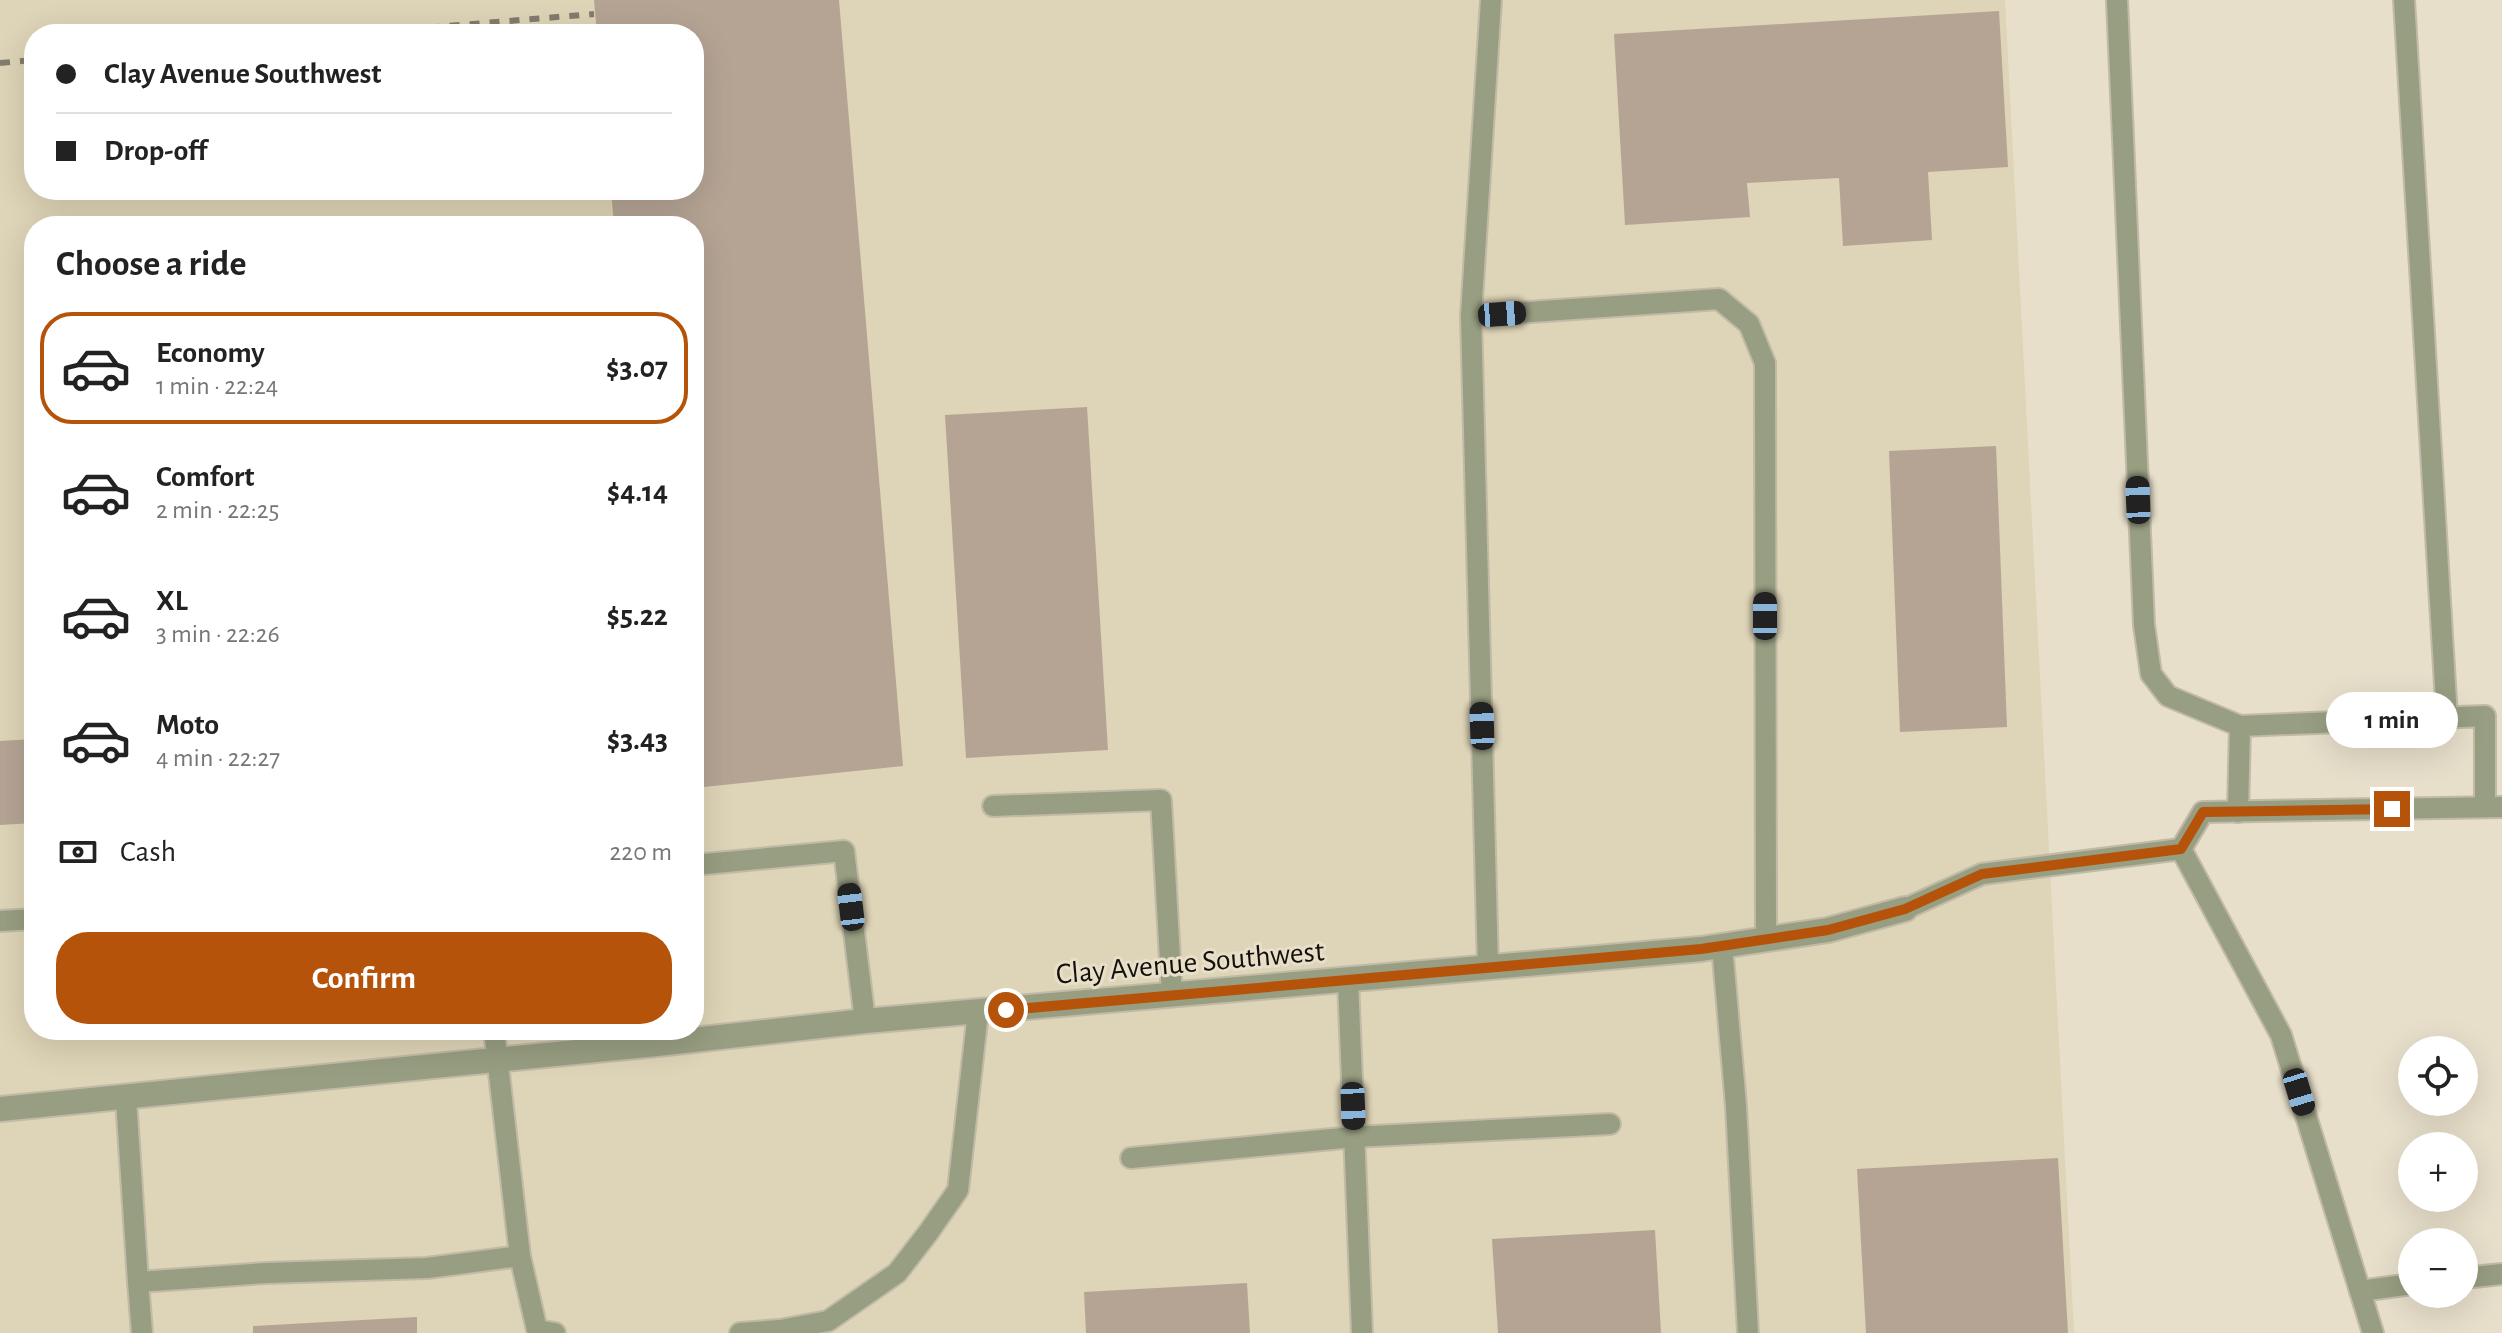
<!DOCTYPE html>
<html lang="en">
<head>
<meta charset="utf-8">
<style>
  :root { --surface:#fff; --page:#f6f6f6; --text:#222; --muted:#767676; --line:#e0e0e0; --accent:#b45309 }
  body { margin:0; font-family:"Alegreya Sans",sans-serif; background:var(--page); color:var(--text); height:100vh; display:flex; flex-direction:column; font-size:30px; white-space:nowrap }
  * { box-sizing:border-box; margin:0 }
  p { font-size:26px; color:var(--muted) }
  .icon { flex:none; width:44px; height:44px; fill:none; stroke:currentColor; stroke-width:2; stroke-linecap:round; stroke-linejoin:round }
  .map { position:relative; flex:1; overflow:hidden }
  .panel { position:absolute; left:24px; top:216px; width:680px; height:824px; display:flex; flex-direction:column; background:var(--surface); border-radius:32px; box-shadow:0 8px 32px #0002 }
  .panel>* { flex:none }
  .banner { position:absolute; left:24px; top:24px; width:680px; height:176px; border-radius:32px; box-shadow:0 8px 32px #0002; display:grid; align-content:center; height:176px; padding:0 32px; background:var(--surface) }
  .tools { position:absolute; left:2398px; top:1036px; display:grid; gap:16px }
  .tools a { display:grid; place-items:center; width:80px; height:80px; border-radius:50%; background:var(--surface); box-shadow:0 8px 32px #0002; font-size:40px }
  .end { position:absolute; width:36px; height:36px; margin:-18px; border:10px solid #b45309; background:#fff; box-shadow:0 0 0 4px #fff }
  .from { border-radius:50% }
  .bubble { position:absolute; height:56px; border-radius:28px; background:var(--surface); box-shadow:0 8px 32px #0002; font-size:26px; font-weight:700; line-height:56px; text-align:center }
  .car { position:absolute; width:24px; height:48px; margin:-24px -12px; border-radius:10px; box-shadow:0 0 6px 2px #0007; background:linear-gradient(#222 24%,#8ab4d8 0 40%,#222 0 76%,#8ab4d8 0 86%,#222 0) }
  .banner b { display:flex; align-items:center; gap:28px; height:76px; font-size:30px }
  .banner b+b { border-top:2px solid var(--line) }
  .banner i { width:20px; height:20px; background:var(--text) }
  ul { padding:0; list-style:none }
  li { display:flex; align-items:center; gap:24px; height:112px; margin:0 16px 12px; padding:0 16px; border:4px solid transparent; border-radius:32px }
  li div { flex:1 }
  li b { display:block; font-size:30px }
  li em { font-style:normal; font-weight:700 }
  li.active { border-color:var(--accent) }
  li>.icon { width:72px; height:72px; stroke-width:1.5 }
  h2 { padding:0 32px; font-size:36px; line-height:96px }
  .pay { display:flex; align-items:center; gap:20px; height:88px; padding:0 32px; font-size:30px }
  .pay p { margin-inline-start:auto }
  .button { display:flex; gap:16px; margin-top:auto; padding:16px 32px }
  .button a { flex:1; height:92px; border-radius:32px; background:var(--accent); color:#fff; font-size:32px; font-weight:700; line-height:92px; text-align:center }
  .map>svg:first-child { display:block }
  .built { fill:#ded4b7; fill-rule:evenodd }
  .building { fill:#b5a494 }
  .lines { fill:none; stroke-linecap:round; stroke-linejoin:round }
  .lane-casing { stroke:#c1baa7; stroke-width:24 }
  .street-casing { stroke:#c1baa7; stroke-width:28 }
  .lane { stroke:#989e81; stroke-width:20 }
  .street { stroke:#989e81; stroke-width:24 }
  .rail { stroke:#827c6e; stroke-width:6; stroke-dasharray:10 10; stroke-linecap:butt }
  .route { stroke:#b45309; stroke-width:10 }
  .labels { text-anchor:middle; stroke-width:6; stroke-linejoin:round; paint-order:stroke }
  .street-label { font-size:30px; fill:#131009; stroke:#e7dfca }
</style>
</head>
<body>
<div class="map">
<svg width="2502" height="1333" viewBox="0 0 2502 1333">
  <rect width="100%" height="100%" fill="#e7dfca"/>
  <path class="built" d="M0,0H2005L2074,1333H0ZM34,34H694V190H34ZM34,226H694V1030H34Z"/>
  <g class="building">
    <path d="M594,0H839L903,766L694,788V226H614L611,190H694V34H597Z"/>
    <path d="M1999,11L2008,167L1928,172L1932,240L1843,246L1839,178L1747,183L1750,217L1625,225L1614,34Z"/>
    <path d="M1087,407L1108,750L966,758L945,415Z"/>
    <path d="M1996,446L2007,727L1900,732L1889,451Z"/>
    <path d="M34,739V823L0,825V741Z"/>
    <path d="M2058,1158L2068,1333H1866L1857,1169Z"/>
    <path d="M1655,1230L1661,1333H1498L1492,1239Z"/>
    <path d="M1247,1283L1250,1333H1086L1084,1292Z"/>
    <path d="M417,1317V1333H253V1326Z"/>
  </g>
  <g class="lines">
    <g class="lane-casing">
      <g id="lane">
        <path d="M1491,0L1471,316L1719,299L1749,324L1765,363L1766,939"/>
        <path d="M2117,0L2144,625L2151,674L2168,696L2240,726"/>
        <path d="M2404,0L2447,718"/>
        <path d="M1471,316L1488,968"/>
        <path d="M993,806L1161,800L1172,995"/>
        <path d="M2238,812L2240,726L2485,716V807"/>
        <path d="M2181,849L2203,812L2502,807"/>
        <path d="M694,865L844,851L865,1021"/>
        <path d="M1905,909L1982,874L2181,849L2281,1035L2373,1333"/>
        <path d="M0,921L34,919"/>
        <path d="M1722,946L1736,1106L1748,1333"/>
        <path d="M1348,980L1362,1333"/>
        <path d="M494,1030L520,1256L537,1330L555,1333"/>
        <path d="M126,1098L138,1282L266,1273L427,1268L520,1256"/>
        <path d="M1131,1158L1354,1137L1610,1124"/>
        <path d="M2464,1278L2502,1274"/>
        <path d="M138,1282L142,1333"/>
        <path d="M2360,1291L2412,1284"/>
        <path d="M740,1333L780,1330L828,1321L897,1273L928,1233L958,1190L978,1012"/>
      </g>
    </g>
    <g class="street-casing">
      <path id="street" d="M0,1109L657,1044L865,1021L1701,949L1828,930L1905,909"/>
    </g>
    <use href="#lane" class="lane"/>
    <use href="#street" class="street"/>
    <g class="rail">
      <path d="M350,34L594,14"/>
      <path d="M0,63L34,60"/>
    </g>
  </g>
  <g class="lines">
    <path class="route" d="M1006,1010L1701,949L1828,930L1905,909L1982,874L2181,849L2203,812L2392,809"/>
  </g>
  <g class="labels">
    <g class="street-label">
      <text transform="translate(1190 962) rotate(-5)" y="10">Clay Avenue Southwest</text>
    </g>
  </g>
</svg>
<div class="tools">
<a><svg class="icon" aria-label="locate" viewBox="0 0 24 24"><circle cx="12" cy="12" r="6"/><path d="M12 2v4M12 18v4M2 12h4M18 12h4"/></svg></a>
<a>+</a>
<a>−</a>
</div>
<i class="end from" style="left:1006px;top:1010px"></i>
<i class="end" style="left:2392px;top:809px"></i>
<div class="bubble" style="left:2326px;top:692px;width:132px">1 min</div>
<i class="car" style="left:1502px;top:314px;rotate:86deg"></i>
<i class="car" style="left:2138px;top:500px;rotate:358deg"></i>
<i class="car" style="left:1765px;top:616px;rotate:0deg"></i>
<i class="car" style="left:1482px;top:726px;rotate:358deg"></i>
<i class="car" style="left:851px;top:907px;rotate:353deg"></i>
<i class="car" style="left:2299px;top:1092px;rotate:163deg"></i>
<i class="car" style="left:1353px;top:1106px;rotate:178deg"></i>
<div class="banner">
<b><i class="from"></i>Clay Avenue Southwest</b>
<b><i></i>Drop-off</b>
</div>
<section class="panel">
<h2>Choose a ride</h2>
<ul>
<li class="active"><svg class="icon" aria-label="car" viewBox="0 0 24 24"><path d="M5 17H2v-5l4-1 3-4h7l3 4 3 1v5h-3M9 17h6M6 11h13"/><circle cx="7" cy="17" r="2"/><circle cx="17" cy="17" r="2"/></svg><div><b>Economy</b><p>1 min · 22:24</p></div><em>$3.07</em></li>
<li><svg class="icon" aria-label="car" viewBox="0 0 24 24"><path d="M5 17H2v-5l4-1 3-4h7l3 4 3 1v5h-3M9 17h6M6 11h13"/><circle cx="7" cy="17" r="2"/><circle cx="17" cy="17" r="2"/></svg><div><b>Comfort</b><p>2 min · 22:25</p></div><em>$4.14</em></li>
<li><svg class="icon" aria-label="car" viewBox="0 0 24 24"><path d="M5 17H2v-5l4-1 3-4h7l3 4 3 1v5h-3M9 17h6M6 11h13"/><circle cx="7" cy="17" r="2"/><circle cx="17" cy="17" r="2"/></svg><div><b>XL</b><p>3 min · 22:26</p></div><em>$5.22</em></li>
<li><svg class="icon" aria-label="car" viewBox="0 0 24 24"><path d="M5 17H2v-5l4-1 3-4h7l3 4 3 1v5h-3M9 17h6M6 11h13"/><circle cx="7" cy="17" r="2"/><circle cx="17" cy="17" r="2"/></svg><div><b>Moto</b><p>4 min · 22:27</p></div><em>$3.43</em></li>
</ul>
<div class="pay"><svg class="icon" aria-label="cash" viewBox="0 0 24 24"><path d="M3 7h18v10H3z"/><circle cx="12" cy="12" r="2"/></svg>Cash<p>220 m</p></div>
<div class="button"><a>Confirm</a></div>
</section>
</div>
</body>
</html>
